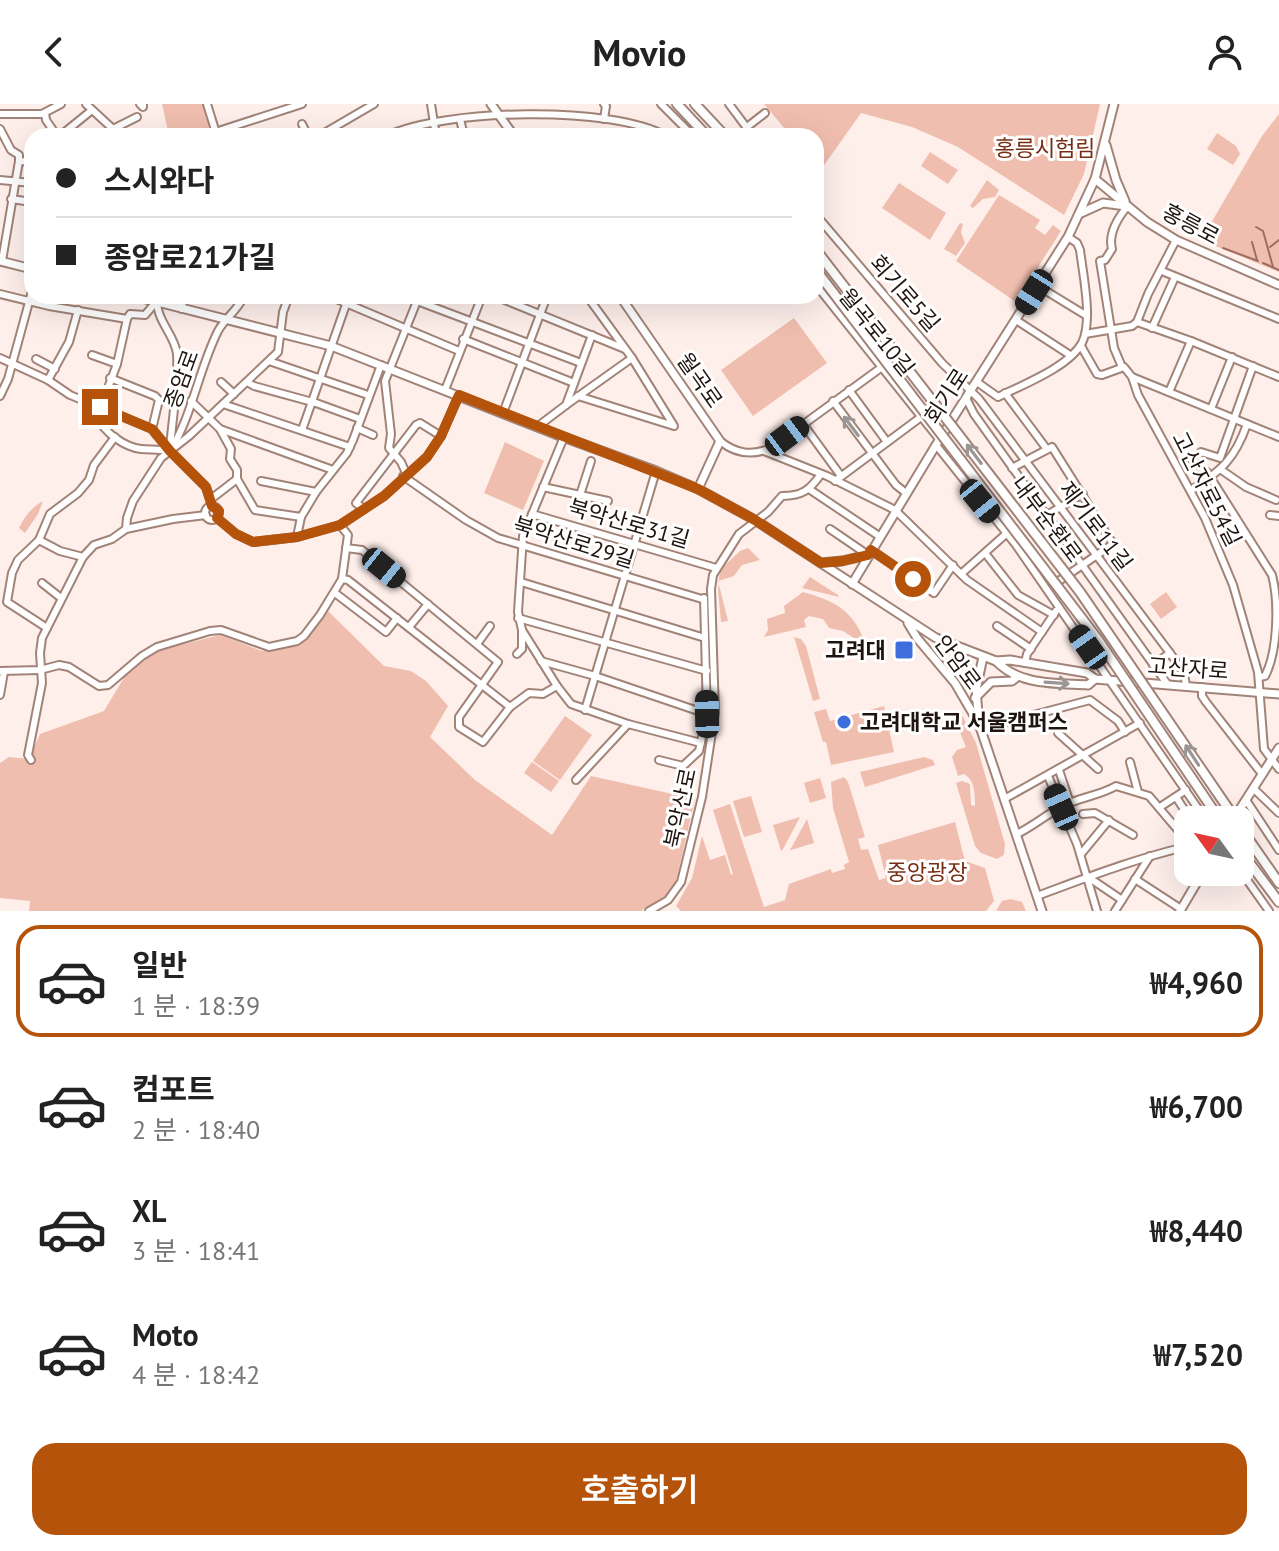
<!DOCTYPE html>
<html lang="ko">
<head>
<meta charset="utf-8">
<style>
  :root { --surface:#fff; --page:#f6f6f6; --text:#222; --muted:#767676; --line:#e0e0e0; --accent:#b45309 }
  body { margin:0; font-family:"PT Sans","Noto Sans KR",sans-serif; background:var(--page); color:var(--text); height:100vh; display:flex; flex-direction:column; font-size:30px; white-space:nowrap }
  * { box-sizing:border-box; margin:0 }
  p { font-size:26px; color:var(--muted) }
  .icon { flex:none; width:44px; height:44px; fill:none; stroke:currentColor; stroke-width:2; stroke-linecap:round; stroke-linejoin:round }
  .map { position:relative; height:807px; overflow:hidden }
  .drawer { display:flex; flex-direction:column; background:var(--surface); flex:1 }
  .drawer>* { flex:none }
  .guide { position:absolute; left:24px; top:24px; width:800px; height:176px; border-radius:24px; box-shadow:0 8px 32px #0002; display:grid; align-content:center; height:176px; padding:0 32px; background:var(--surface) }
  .needle { width:52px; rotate:303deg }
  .controls { position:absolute; left:1174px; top:702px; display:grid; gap:16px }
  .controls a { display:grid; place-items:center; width:80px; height:80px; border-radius:16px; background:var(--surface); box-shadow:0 8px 32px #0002; font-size:40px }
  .end { position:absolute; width:36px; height:36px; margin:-18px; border:10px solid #b45309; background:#fff; box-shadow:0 0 0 4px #fff }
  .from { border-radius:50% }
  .car { position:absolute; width:24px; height:48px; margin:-24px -12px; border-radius:10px; box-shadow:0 0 6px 2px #0007; background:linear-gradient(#222 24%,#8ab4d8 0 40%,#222 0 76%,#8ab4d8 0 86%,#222 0) }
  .guide b { display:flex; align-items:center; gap:28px; height:76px; font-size:30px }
  .guide b+b { border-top:2px solid var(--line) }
  .guide i { width:20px; height:20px; background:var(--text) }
  ul { padding:14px 0 0; list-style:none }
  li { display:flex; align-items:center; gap:24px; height:112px; margin:0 16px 12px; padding:0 16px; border:4px solid transparent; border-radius:24px }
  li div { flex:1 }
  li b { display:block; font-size:30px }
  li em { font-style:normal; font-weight:600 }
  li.selected { border-color:var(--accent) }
  li>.icon { width:72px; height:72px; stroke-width:1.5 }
  .button { display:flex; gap:16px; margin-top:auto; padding:16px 32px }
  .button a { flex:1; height:92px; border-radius:24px; background:var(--accent); color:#fff; font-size:32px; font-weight:600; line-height:92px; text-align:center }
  header { display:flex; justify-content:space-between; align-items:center; height:104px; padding:0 32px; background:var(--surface); font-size:36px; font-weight:600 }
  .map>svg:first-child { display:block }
  .green { fill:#f0beae }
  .pier { fill:#feefeb }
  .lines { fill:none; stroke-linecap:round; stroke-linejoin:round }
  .stream { stroke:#9d6e5f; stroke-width:2 }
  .minor-casing { stroke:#a28378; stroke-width:10 }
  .major-casing { stroke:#a28378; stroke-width:11 }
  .highway-casing { stroke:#a28378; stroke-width:12 }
  .minor { stroke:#fff; stroke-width:6 }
  .major { stroke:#fff; stroke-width:7 }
  .highway { stroke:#fff; stroke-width:8 }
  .highway-bridge-casing { stroke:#a28378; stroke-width:12; stroke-linecap:butt }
  .highway-bridge { stroke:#fff; stroke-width:8 }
  .oneway { stroke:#9b9593 }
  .route { stroke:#b45309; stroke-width:10 }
  .poi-dot { fill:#3e6dde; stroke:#fff; stroke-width:3 }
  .labels { text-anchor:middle; stroke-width:6; stroke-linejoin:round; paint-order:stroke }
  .park-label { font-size:22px; fill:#772d13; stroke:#fff }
  .street-label { font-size:22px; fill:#201410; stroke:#fff }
  .poi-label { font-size:22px; font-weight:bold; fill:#201410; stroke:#fff; text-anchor:end }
</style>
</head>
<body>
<header><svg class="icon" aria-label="back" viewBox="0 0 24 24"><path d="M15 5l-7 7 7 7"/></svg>Movio<svg class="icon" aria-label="person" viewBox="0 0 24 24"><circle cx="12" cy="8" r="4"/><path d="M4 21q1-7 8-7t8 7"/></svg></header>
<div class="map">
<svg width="1279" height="807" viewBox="0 0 1279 807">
  <rect width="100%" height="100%" fill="#feefeb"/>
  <g class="green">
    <path d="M162,0H202L210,26L185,32H169Z"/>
    <path d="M764,0H1100L1084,70L1064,111L958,43L912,23L861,9L820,67L816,63V32H791Z"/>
    <path d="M1279,10V168L1201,136L1262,32Z"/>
    <path d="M1217,29L1236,42L1240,50L1233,61L1207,45Z"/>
    <path d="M930,48L958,66L948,80L921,62Z"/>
    <path d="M987,76L999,86L995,93L983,95L973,104L970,102Z"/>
    <path d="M899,79L946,109L930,136L882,104Z"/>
    <path d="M999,91L1040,116L1035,124L1045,131L1053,121L1061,127L1016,198L956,157Z"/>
    <path d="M960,119L963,120L961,128L965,139L956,152L944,145Z"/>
    <path d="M794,214L827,259L753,312L721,266Z"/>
    <path d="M505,338L544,357L523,406L484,389Z"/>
    <path d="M43,397L38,410L25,429L19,424C25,412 31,404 43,397Z"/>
    <path d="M748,444L760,456L742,461L734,472L718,477L728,517L721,518L718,486L720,466L740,447Z"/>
    <path d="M810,473L838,491L839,493L802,484Z"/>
    <path d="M803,488C831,496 851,504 863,534L857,536L843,527L829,524L823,515L809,512L804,516L806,523L764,533L768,526L767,515L785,509L784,502Z"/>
    <path d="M1166,488L1177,503L1161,515L1150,500Z"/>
    <path d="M327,506L384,562L411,567L426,577L448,602L430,633L475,676L552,731L591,672L695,695L676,777L668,790L641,807H29L30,797L0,794V659L9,653L29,655L40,630L104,607L125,572L156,547L220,531L262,547L301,539Z"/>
    <path d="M794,533L801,535L806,542L820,595L813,597Z"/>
    <path d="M884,602L894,648L831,661L826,638H823L814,608L826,605L830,617Z"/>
    <path d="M962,611L976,639L1005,740L1004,751L997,755L981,749L975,742L956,679L962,677L970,680L971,701L975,702C975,691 975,676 964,670L958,672L952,653L957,646L966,643L954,614Z"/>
    <path d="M565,612L592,631L560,676L533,657Z"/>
    <path d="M924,653L933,656L935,661L865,683L860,668Z"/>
    <path d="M532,658L559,677L551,688L524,669Z"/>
    <path d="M844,673L848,678L865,733L858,735L861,746L868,745L879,776L886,774L878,741L955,718L965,757L985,764L994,797L986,807H681L676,802L692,774L702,732L710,756L725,751L731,771L733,770L713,706L730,700L764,803L785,796L789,780L831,765L832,769L845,765L844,761L849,758L833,704L831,678Z"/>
    <path d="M820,674L826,694L810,699L804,679Z"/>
    <path d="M751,692L762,728L744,733L733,697Z"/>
    <path d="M800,713L783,745L781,747L773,721Z"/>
    <path d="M807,715L814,739L791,746H790Z"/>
    <path d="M1011,795L1022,798L1026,807H996L1002,797Z"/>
  </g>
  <path class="pier" d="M816,144L957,321L959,319L962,323L1082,480L1141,563H1149L1169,591H1160L1279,765V803L1240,751V716H1216L1131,590H1126L1107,562H1111L1094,536L944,338L948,333L816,164Z"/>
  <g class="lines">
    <g class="stream">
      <path d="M1256,123L1263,127L1273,163"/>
      <path d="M1252,138L1257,156"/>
      <path d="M1270,143L1279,136"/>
      <path d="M1223,144L1258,157"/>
      <path d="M1263,159L1279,166"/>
    </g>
    <g class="minor-casing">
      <g id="minor">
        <path d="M86,0L113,25L114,32"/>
        <path d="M140,0L143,3V0"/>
        <path d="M207,0L216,29"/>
        <path d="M431,0L436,32"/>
        <path d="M604,0L606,2L604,15"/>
        <path d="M661,0L693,32"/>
        <path d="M729,0L753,32"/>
        <path d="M45,9L46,16L57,32"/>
        <path d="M0,10H42L61,0"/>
        <path d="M460,15L464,32"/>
        <path d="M302,20L308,32"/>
        <path d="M747,23L765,9"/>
        <path d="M0,25L11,46L19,51V57L2,157"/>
        <path d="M113,25L137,13"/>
        <path d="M60,32L92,6"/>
        <path d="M203,32L302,0"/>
        <path d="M319,32L374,0"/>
        <path d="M387,32C443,5 612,1 666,32"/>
        <path d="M19,57L32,58"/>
        <path d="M0,76L32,79"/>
        <path d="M11,95L32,98"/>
        <path d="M816,111L942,259L979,295L1170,549L1184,569L1186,582"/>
        <path d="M1162,167L1279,215"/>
        <path d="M816,181L939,335"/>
        <path d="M1038,182L1087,212"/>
        <path d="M0,190L49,202L127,215"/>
        <path d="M158,192C153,214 175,230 177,250C179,274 172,318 170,344"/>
        <path d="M329,192L459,247"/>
        <path d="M404,192L581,259"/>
        <path d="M495,192L625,245"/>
        <path d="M156,198L145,211L130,210L127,215L117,260L97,313C104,328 124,343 141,345C150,346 159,345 168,347"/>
        <path d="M182,205L183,192"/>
        <path d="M1016,216L1070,251"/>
        <path d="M1137,218L1148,190L1176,136"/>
        <path d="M1152,224L1175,173"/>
        <path d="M1085,230L1132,222L1137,218L1191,237L1279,273"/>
        <path d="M463,235L574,279"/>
        <path d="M1081,242L1097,270L1102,271L1124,263L1132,273L1138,291L1205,414L1233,481L1258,568L1264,645L1279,665"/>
        <path d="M92,251L117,260"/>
        <path d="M0,254L48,276L70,291L152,325L170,347L206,383L212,402"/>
        <path d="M36,255L55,265"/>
        <path d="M269,257L368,291"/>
        <path d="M1122,263L1114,244L1100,157L1105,156L1112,145C1108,130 1118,113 1128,102"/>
        <path d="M1132,273L1279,333"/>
        <path d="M110,274L155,292L159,296L152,325"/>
        <path d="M48,276L69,238L78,206"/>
        <path d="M221,278L234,290"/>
        <path d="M247,278L254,282L316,299L360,315"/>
        <path d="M977,278L998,293C1022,281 1069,263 1082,239C1093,216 1083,171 1080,146L1077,139L1068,133"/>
        <path d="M445,286L482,192"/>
        <path d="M849,286L887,338"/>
        <path d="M1169,288L1191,237"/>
        <path d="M1005,289L1046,344"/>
        <path d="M0,292L8,275L32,187"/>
        <path d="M578,292L674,322L632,254L587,192"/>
        <path d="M966,294L974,310L1168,581"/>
        <path d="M191,297L220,325L231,345L230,355L237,366V375L255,406L301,413"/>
        <path d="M833,297L896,381L906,389"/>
        <path d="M223,300L350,343"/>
        <path d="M566,301L632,254"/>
        <path d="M1211,305L1232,253"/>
        <path d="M503,309L547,192"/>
        <path d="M803,320L841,372"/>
        <path d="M537,323L566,301L592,231"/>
        <path d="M357,324L373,331"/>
        <path d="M220,325L333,366"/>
        <path d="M302,326L349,192"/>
        <path d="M564,333L523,432L518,508L522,526L557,582L571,600L628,620L701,639"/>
        <path d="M720,337C736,350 752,352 771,344L882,263"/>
        <path d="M936,341L1016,441L1206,716"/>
        <path d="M172,344C193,308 199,265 218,227C225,214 238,206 244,192"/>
        <path d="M764,347L827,372L895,406L967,476L1042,528"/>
        <path d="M1201,348L1220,354L1253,262"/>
        <path d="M1185,350L1207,368L1272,471C1279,498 1278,547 1265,572L1259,573"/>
        <path d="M1012,364L1052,343L1113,440L1053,481"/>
        <path d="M1220,365L1246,383L1276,396"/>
        <path d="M406,369L401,358L389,344L391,330L385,277L417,197"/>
        <path d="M403,372L466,416L498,434L702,495"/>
        <path d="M261,377L316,388"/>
        <path d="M835,377L921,313"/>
        <path d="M543,383L608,397"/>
        <path d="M809,385L879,432"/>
        <path d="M1191,386C1221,367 1235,355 1247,320"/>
        <path d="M580,391L591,357"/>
        <path d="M211,395L237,375"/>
        <circle cx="212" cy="409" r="7"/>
        <path d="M364,405L356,399L416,321L420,319L441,332"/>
        <path d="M532,410L716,464"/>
        <path d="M1047,411L1083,390"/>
        <path d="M1270,411L1279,412"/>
        <path d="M217,414L236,430L253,438L297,433L340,421L384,392L427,353L441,332L459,291"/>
        <path d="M126,425L127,414L133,397L161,354L189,332L278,248L283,208L289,192"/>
        <path d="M830,425L868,451"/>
        <path d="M297,433L301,413L316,388L347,349L353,336L381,261"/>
        <path d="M39,436L60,447L83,453"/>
        <path d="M346,444L362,446L498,558L459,613V623L483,638L510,603"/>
        <path d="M871,446L934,489L953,461"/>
        <path d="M985,449L1018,491L1054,511"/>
        <path d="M961,470L1007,429"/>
        <path d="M342,475L348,476L510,603L529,589L543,590L557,582"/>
        <path d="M521,478L705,534"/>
        <path d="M42,479L61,494"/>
        <path d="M335,489L386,528L397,514"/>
        <path d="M518,514L707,567"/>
        <path d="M997,522L1031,545"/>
        <path d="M409,523L428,500"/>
        <path d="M47,524L7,498L12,469L18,456L39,436L50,410L78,389L89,376L94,361L115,333"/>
        <path d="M477,540L490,522"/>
        <path d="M517,550L522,545V526"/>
        <path d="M541,557L595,572L707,610"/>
        <path d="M1025,559L1027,550L1056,507"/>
        <path d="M1153,561L1170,549"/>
        <path d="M0,567L40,566L59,561L69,563L99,582L108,581L142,552L157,543L210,527L221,526L269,543L297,537L304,532L320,511L342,475L348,431L340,421"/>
        <path d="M1202,583V592L1206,598L1262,670"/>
        <path d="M0,591L4,568"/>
        <path d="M585,606L656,367"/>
        <path d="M981,625L1090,596L1118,617L1125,628"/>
        <path d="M1058,629L1098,665"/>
        <path d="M31,656L28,651L42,579L40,549L42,534L83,453L94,441L112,435L126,425L173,415L206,411"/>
        <path d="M659,656L683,662L699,647L707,610L704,494"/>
        <path d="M1130,658L1138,688"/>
        <path d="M1059,666L1070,699"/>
        <path d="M1048,672L1077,740L1097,807"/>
        <path d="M576,676L628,620"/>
        <path d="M1253,684L1279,709"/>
        <path d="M1176,693L1191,716"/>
        <path d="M1006,694L1140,619"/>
        <path d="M1246,696L1279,746"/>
        <path d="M1160,703L1186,686"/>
        <path d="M1083,710L1095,709L1133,731"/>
        <path d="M1017,730C1033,722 1046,711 1061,703C1079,693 1099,692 1116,682L1149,692L1188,738"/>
        <path d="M1081,750L1109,716"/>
        <path d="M1240,766L1269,807"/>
        <path d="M1088,773L1122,796"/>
        <path d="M1135,775L1181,805"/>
        <path d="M1037,792C1086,774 1134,755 1185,743L1188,738"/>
        <path d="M649,807L668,796L681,778L702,693L715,609L711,485L713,471L739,430L768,408L782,392C802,392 810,386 821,370"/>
        <path d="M1115,807L1150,752"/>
      </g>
    </g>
    <g class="major-casing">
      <g id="major">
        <path d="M491,0L514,32"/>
        <path d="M1106,41L1116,76L1125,97"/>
        <path d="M1095,75L1147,118L1176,136L1279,181"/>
        <path d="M1081,109L1103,99L1126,102"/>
        <path d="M0,157L32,165"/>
        <path d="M134,192L331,242L555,330L656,367L698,385L755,416L936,534L996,557L1010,556L1087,569L1095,575L1279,590"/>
        <path d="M620,192L720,337L698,385"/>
        <path d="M821,459L842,457L868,451"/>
        <path d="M852,480L936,341L1068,133L1095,75L1114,0"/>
        <path d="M908,519L917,534L955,579L979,620L1042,807"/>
        <path d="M996,557C1020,582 1056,579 1088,581L1095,575"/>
        <path d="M975,594L991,578L1012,577L1017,573"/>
        <path d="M979,620L976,586L983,553"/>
        <path d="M1233,716L1279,644"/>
        <path d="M1180,807L1203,768"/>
      </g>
    </g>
    <g class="highway-casing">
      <g id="highway">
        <path d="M677,0L707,32"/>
        <path d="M695,0L725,32"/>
        <path d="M1240,723L1279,779"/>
        <path d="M1240,746L1279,798"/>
      </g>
    </g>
    <use href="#minor" class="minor"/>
    <use href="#major" class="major"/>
    <use href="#highway" class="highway"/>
    <g class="highway-bridge-casing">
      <g id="highway-bridge">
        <path d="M816,146L1080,488L1236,716"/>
        <path d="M816,166L1099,537L1220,716"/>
      </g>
    </g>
    <use href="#highway-bridge" class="highway-bridge"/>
  </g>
  <defs><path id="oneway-shaft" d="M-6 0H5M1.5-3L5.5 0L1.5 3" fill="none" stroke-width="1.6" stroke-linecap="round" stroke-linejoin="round" transform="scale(2)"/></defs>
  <g class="oneway">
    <use href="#oneway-shaft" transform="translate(851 322) rotate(-127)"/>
    <use href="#oneway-shaft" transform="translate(974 350) rotate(-127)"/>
    <use href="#oneway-shaft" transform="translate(1057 579) rotate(4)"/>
    <use href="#oneway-shaft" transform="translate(1192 651) rotate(-123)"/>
  </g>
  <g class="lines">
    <path class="route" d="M100,303L152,325L170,347L206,383L212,402L219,407L217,414L236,430L253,438L297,433L340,421L384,392L427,353L441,332L459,291L698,385L755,416L821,459L842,457L868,451L871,446L913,475"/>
  </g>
  <g class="poi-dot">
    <rect x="894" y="536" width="20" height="20" rx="4"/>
    <circle cx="844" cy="618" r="8"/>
  </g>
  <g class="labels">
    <g class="park-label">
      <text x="1045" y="52">홍릉시험림</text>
      <text x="927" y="776">중앙광장</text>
    </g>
    <g class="street-label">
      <text transform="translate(1191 120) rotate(28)" y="8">홍릉로</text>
      <text transform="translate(905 189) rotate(49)" y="8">회기로5길</text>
      <text transform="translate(877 228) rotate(51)" y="8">월곡로10길</text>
      <text transform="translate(181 275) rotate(-70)" y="8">종암로</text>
      <text transform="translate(700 276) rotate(55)" y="8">월곡로</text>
      <text transform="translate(946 292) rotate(-57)" y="8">회기로</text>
      <text transform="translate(1207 385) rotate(63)" y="8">고산자로54길</text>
      <text transform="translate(1047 415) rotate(53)" y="8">내부순환로</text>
      <text transform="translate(629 419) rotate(16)" y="8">북악산로31길</text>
      <text transform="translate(1096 422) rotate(53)" y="8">제기로11길</text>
      <text transform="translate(574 438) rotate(17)" y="8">북악산로29길</text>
      <text transform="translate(958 558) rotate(53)" y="8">안암로</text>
      <text transform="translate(1188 564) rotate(4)" y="8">고산자로</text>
      <text transform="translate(680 704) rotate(-78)" y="8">북악산로</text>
    </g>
    <g class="poi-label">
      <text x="886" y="554">고려대</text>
      <text x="860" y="626" text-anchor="start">고려대학교 서울캠퍼스</text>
    </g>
  </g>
</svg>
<div class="controls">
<a><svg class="needle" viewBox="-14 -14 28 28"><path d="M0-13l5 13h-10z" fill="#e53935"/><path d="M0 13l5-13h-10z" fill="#767676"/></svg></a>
</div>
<i class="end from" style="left:913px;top:475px"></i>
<i class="end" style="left:100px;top:303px"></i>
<i class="car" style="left:1034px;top:188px;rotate:212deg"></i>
<i class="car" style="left:787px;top:332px;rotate:53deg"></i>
<i class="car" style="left:980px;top:397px;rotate:141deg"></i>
<i class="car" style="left:384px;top:464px;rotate:129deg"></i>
<i class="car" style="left:1088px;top:543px;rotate:325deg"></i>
<i class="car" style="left:707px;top:610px;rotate:359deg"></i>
<i class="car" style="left:1061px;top:703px;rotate:336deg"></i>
<div class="guide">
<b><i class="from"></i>스시와다</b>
<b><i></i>종암로21가길</b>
</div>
</div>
<section class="drawer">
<ul>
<li class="selected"><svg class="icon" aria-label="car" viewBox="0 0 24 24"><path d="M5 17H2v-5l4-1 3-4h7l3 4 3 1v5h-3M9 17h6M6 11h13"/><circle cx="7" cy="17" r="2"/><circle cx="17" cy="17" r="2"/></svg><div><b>일반</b><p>1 분 · 18:39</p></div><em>₩4,960</em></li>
<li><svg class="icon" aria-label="car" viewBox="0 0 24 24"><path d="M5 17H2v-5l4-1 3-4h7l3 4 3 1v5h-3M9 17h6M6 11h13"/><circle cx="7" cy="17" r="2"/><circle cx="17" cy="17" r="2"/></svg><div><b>컴포트</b><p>2 분 · 18:40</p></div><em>₩6,700</em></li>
<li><svg class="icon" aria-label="car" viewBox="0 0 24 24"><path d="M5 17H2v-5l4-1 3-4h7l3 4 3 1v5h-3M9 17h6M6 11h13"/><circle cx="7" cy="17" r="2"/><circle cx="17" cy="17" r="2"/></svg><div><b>XL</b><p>3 분 · 18:41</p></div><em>₩8,440</em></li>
<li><svg class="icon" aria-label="car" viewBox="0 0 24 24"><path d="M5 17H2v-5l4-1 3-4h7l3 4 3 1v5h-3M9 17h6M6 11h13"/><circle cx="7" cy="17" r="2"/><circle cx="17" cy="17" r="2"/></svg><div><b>Moto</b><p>4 분 · 18:42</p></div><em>₩7,520</em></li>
</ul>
<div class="button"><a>호출하기</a></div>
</section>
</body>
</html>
